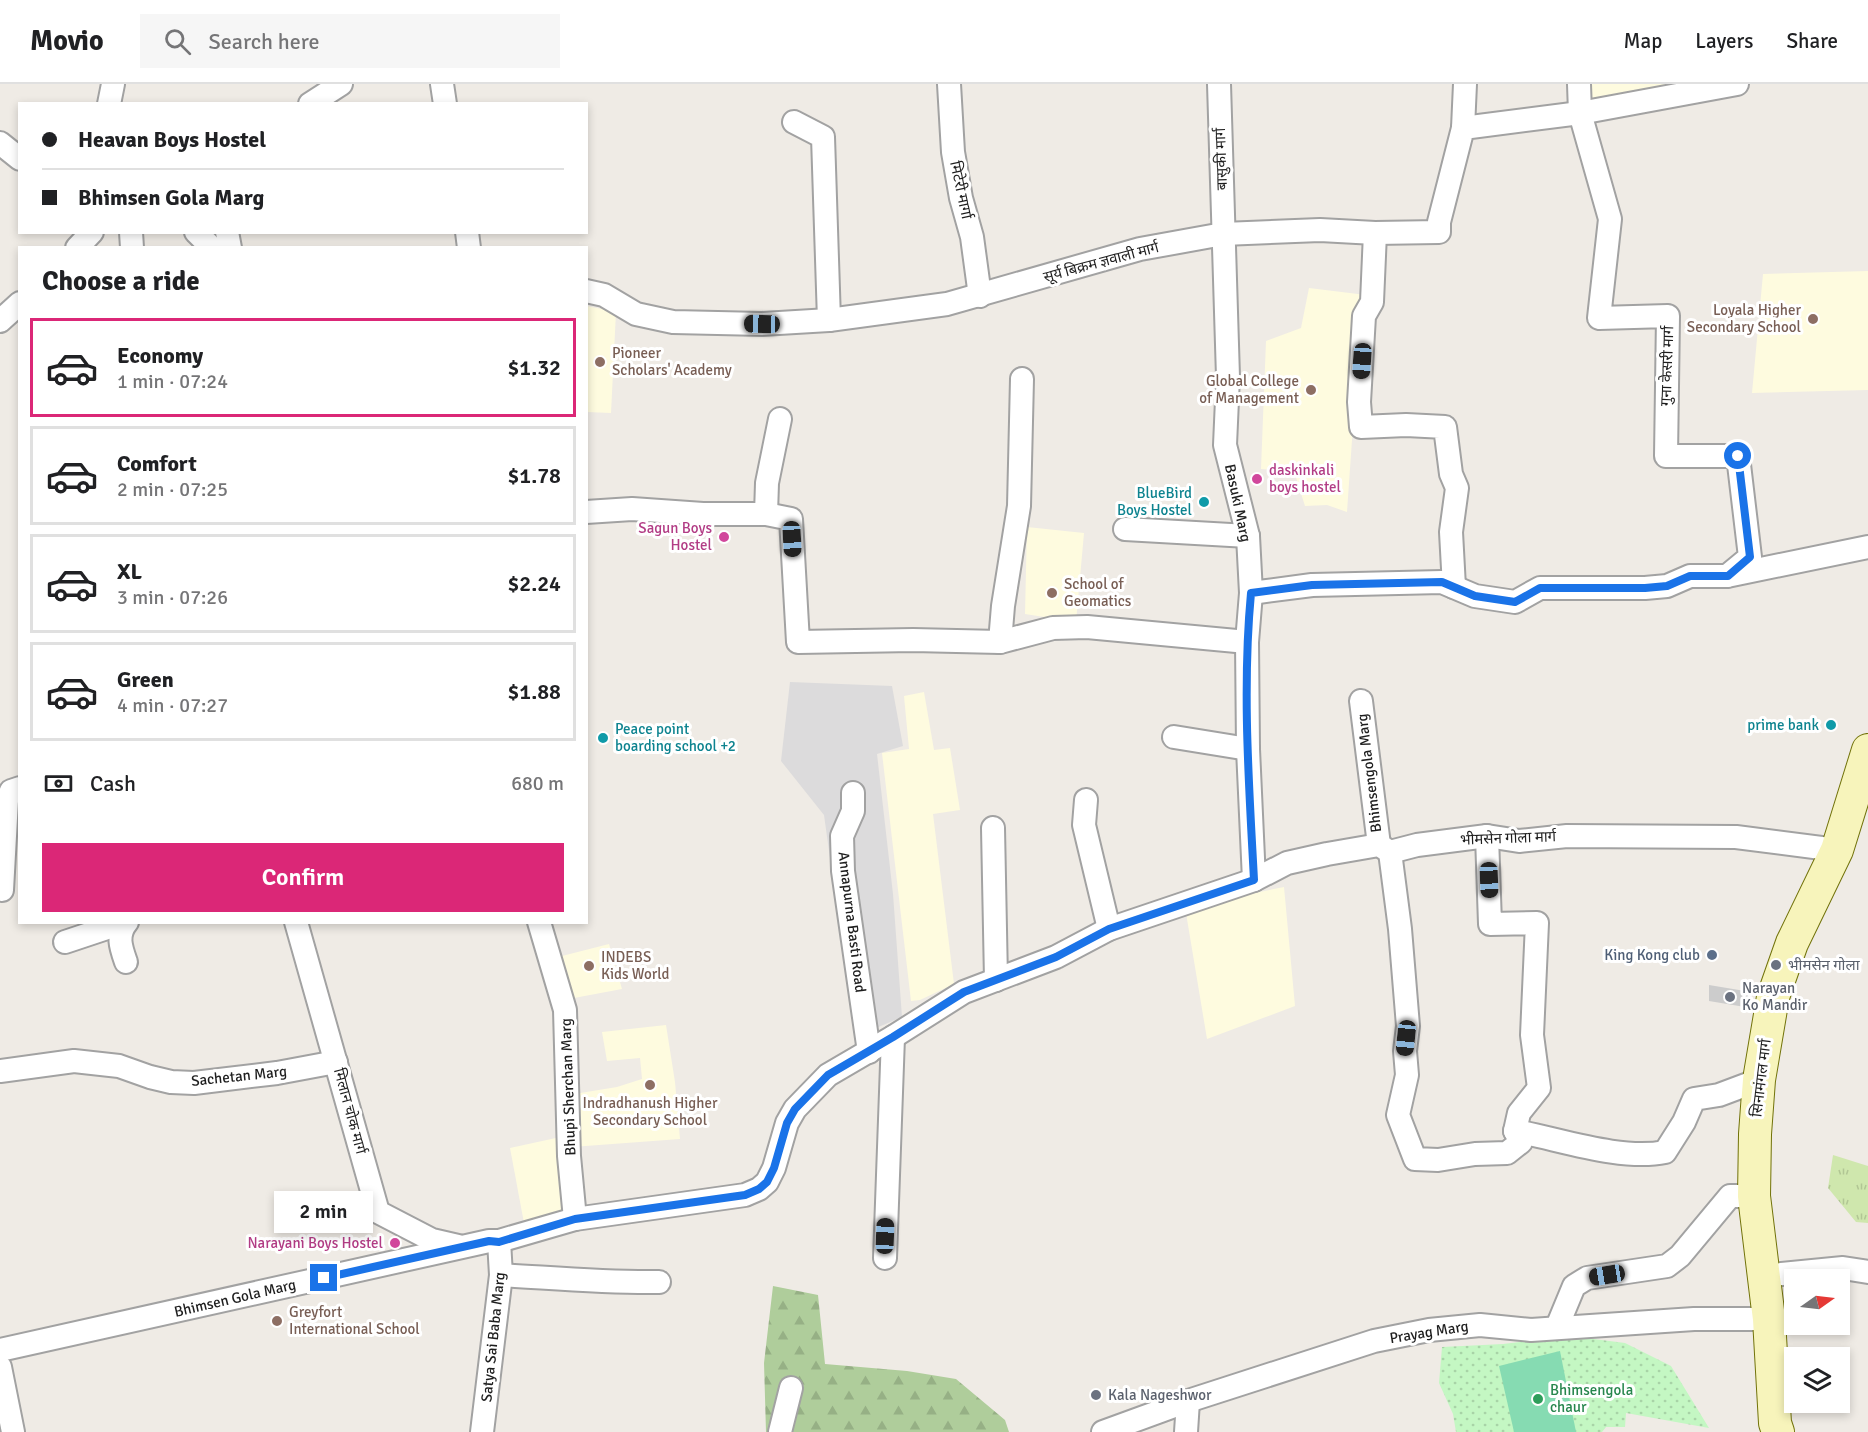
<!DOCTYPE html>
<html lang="en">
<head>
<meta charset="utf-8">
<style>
  :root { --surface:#fff; --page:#f6f6f6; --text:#202124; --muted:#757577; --line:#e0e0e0; --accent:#db2777 }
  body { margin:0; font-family:Signika,"Noto Sans Devanagari",sans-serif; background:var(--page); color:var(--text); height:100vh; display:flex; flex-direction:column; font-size:22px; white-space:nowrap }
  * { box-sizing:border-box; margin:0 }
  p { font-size:20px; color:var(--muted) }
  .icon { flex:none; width:33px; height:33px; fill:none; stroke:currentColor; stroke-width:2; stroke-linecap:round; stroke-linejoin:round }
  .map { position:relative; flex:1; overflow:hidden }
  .drawer { position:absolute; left:18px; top:162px; width:570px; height:678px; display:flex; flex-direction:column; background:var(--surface); border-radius:0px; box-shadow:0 3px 9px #0003 }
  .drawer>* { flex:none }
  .banner { position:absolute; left:18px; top:18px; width:570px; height:132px; border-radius:0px; box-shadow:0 3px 9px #0003; display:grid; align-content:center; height:132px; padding:0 24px; background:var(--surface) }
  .needle { width:39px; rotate:76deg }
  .tools { position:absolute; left:1784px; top:1185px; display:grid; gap:12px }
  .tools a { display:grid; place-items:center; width:66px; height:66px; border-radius:0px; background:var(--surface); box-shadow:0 3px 9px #0003; font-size:30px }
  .end { position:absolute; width:27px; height:27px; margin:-14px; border:8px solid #1a73e8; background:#fff; box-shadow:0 0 0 3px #fff }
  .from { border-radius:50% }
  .bubble { position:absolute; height:42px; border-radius:0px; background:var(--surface); box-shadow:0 3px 9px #0003; font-size:20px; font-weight:600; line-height:42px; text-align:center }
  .car { position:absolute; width:18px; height:36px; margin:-18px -9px; border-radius:8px; box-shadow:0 0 4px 2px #0007; background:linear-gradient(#222 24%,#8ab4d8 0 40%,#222 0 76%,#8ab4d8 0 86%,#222 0) }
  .banner b { display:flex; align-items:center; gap:21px; height:57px; font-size:22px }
  .banner b+b { border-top:2px solid var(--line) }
  .banner i { width:15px; height:15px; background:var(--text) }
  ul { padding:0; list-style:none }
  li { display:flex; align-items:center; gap:18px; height:99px; margin:0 12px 9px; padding:0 12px; border:3px solid var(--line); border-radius:0px }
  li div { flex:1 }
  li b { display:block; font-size:22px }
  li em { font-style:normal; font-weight:600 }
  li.active { border-color:var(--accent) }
  li>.icon { width:54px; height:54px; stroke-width:1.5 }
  h2 { padding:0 24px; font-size:27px; line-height:72px }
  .pay { display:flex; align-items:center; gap:15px; height:66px; padding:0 24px; font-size:22px }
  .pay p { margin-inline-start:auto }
  .cta { display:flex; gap:12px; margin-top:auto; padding:12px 24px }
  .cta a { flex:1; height:69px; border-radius:0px; background:var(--accent); color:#fff; font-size:24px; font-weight:600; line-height:69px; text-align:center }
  header { display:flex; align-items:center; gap:36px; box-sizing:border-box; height:84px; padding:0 30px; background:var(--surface); border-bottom:2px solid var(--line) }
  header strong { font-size:28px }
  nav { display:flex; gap:33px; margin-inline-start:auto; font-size:21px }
  .search { width:420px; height:54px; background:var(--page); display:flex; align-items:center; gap:15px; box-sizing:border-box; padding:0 21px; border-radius:0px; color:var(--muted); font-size:22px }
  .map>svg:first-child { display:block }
  .residential { fill:#dcdbdc }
  .education { fill:#fefbdf }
  .religious { fill:#ccc }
  .grass { fill:url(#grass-tufts) }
  .forest { fill:url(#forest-firs) }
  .park { fill:url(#park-dots) }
  .pitch { fill:#86dbb2 }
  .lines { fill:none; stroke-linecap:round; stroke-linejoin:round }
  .minor-casing { stroke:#a2a2a2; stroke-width:26 }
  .secondary-casing { stroke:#717209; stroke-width:34 }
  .minor { stroke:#fff; stroke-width:22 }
  .secondary { stroke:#f7f4bb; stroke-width:32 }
  .route { stroke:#1a73e8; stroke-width:8 }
  .education-dot { fill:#8d6e63; stroke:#fff; stroke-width:2 }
  .hotel-dot { fill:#d1479c; stroke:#fff; stroke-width:2 }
  .culture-dot { fill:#0f9aa8; stroke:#fff; stroke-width:2 }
  .service-dot { fill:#5c6f8a; stroke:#fff; stroke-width:2 }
  .worship-dot { fill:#6b7280; stroke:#fff; stroke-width:2 }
  .leisure-dot { fill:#2e9e5b; stroke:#fff; stroke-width:2 }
  .labels { text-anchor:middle; stroke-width:6; stroke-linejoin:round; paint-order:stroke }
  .street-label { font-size:15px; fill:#1e1e1e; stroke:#fff }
  .education-label { font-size:15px; fill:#785e54; stroke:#fff; text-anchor:start }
  .hotel-label { font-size:15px; fill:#b23c85; stroke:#fff; text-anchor:end }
  .culture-label { font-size:15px; fill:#0d838f; stroke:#fff; text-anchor:end }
  .service-label { font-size:15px; fill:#4e5e75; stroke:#fff; text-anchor:end }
  .worship-label { font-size:15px; fill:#5b616d; stroke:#fff; text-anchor:start }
  .leisure-label { font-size:15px; fill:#27864d; stroke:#fff; text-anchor:start }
</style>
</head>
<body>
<header>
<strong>Movio</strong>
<div class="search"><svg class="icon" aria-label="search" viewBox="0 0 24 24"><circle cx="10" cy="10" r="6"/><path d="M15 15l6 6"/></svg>Search here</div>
<nav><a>Map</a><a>Layers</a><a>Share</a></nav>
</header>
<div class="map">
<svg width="1868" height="1348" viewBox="0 0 1868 1348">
  <defs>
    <pattern id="grass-tufts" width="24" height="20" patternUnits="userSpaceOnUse" patternTransform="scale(1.5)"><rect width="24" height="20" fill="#cfe7ad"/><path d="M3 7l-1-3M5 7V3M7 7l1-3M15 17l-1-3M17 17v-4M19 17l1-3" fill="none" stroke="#b1c694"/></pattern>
    <pattern id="forest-firs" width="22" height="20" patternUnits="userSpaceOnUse" patternTransform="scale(1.5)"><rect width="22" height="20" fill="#afcd9b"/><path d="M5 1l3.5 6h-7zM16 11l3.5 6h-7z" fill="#96b085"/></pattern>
    <pattern id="park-dots" width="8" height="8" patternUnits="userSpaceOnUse" patternTransform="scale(1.5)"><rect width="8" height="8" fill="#c4f7c3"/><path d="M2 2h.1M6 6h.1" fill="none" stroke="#a8d3a7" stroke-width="1.8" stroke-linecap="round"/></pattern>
  </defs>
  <rect width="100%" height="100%" fill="#efebe5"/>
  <path class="residential" d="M790,598L892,602L903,662L877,670L893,810L902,933L855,953L824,731L781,677Z"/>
  <g class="education">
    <path d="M1580,0H1665V2L1648,4L1647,15L1581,21Z"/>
    <path d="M1868,187V306L1752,309L1763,190Z"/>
    <path d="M1309,204L1366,211L1364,255L1352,356L1347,428L1327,421L1305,422L1294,387L1261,385L1266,257L1301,244Z"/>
    <path d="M587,222L616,228L611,329L587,328Z"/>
    <path d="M1027,443L1084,449L1076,538L1025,530Z"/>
    <path d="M924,608L934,666L950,664L960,726L933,730L954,900L920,916L911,917L882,669L909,665L904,612Z"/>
    <path d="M1284,803L1295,922L1207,955L1185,823Z"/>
    <path d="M609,860L622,905L574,914L562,872Z"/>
    <path d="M666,941L675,998L680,1055L572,1063L568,1011L617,1003L642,995L640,974L607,977L602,948Z"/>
    <path d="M565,1052L570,1127L524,1139L510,1064Z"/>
  </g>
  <path class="religious" d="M1709,901L1751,908V924L1709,917Z"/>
  <path class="grass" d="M1833,1071L1868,1082V1139L1856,1138L1828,1104Z"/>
  <path class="forest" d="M773,1202L818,1211L825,1280L907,1287L956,1295L1005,1336L1009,1348H766L764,1279Z"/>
  <path class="park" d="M1570,1252L1625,1259L1671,1282L1709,1344L1626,1329L1625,1343H1606L1602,1348H1456L1453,1330L1439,1299L1442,1263L1503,1260Z"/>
  <path class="pitch" d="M1560,1267L1576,1348H1514L1499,1282Z"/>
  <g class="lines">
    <g class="minor-casing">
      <g id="minor">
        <path d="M442,0L445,20"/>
        <path d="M949,0L953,68L961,114L972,153L980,212"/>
        <path d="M1219,0L1228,293L1225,361L1248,452L1251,509L1247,558L1248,665L1254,796"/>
        <path d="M1579,0L1580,29L1610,135L1599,234L1668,232L1666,372H1738L1750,473L1727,492"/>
        <path d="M109,20L113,0"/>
        <path d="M310,20L341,0"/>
        <path d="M794,38L823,53L829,236"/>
        <path d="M1463,44L1465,0"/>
        <path d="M0,59L20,75"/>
        <path d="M131,148L132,164"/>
        <path d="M196,148L212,164"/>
        <path d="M227,148L230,164"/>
        <path d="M467,148L469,164"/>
        <path d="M1375,149L1372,218L1364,232L1359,318L1361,343L1406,341L1445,343L1451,390L1457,404L1451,448L1454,503"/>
        <path d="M77,164L92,148"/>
        <path d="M586,207L604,211L636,230L673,238L762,240L829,236L947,220L1140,165L1223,150L1320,146L1375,149L1439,148V138L1463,44L1580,29L1737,0"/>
        <path d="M0,237L20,219"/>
        <path d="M586,428L632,425L703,430H766L791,435L798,558L913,556L1000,558L1053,544L1087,543L1247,558"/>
        <path d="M766,430L767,399L780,335"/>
        <path d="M1125,445L1248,452"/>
        <path d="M1251,509L1312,501L1442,498L1475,512L1515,518L1540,504H1645L1667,502L1690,492H1727L1868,463"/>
        <path d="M1000,558L1003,522L1019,422L1022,295"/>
        <path d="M1361,617L1379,761"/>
        <path d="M1174,653L1248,665"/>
        <path d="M853,709V727L842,752L843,787L869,968"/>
        <path d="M1086,716L1084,741L1109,845"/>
        <path d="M993,744L996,896"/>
        <path d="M1487,752L1490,840L1537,839L1532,951L1539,1004L1519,1029L1515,1047"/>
        <path d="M1390,768L1400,845L1408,942L1405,967L1407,991L1398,1031L1415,1075L1438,1076L1475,1070L1507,1069L1521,1058L1515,1047C1559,1055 1621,1077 1665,1068L1684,1038L1694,1015L1719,1011L1759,996"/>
        <path d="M2,806L7,716L11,707L20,704"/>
        <path d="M296,838L378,1128L432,1156L458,1162"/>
        <path d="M539,838L565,926L569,1072L575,1135"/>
        <path d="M65,858L125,838"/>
        <path d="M126,878C121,864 116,851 127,838"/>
        <path d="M0,987L74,977L119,982L150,993L171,998L194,999L277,989L336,978"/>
        <path d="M885,1174L893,953"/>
        <path d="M501,1191C554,1194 606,1199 659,1198"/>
        <path d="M1762,1192L1843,1184L1868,1188"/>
        <path d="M1557,1243L1574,1202L1587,1194L1667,1182L1680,1172L1730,1112H1754"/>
        <path d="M0,1266L489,1157H499L575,1135L745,1111L759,1105L767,1098L774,1084L787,1039L795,1025L828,991L893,953L964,908L1056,873L1109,845L1254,796L1287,779L1327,770L1379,761L1390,768L1417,761L1487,752L1519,757L1567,752L1736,753L1837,766"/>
        <path d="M0,1283L13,1348"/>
        <path d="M482,1348L501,1191L499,1157"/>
        <path d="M780,1348L791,1304"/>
        <path d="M1103,1348L1188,1317L1374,1257L1429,1246L1480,1241L1531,1246L1694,1235H1769"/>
        <path d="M1186,1348L1188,1317"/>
      </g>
    </g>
    <g class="secondary-casing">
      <path id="secondary" d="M1778,1348L1775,1339L1769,1235L1754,1112L1755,1050L1759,996L1773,913L1792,859L1837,766L1868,666"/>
    </g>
    <use href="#minor" class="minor"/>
    <use href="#secondary" class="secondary"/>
  </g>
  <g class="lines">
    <path class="route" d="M324,1194L489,1157L499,1158L575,1135L745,1111L759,1105L767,1098L774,1084L787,1039L795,1025L828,991L893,953L964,908L1056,873L1109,845L1254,796C1249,701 1242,605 1251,509L1312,501L1442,498L1475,512L1515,518L1540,504H1645L1667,502L1690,492H1728L1750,473L1738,372"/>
  </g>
  <g class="education-dot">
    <circle cx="1813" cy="235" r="6"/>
    <circle cx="600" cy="278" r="6"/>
    <circle cx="1311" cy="306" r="6"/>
    <circle cx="1052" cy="509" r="6"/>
    <circle cx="589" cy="882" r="6"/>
    <circle cx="650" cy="1001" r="6"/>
    <circle cx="277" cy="1237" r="6"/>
  </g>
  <g class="hotel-dot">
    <circle cx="1257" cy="395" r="6"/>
    <circle cx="724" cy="453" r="6"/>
    <circle cx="395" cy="1159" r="6"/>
  </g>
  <g class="culture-dot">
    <circle cx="1204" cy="418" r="6"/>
    <circle cx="1831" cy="641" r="6"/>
    <circle cx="603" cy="654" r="6"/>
  </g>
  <circle class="service-dot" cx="1712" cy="871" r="6"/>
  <g class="worship-dot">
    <circle cx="1776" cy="881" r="6"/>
    <circle cx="1730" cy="913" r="6"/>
    <circle cx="1096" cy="1311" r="6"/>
  </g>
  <circle class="leisure-dot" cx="1538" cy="1315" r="6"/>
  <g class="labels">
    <g class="street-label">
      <text transform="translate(1221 75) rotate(-92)" y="5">बासुकी मार्ग</text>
      <text transform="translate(961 106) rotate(78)" y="5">मिटेरी मार्गा</text>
      <text transform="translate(1101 178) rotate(-15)" y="5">सूर्य बिक्रम ज्ञवाली मार्ग</text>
      <text transform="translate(1667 282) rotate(-88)" y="5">गुना केसरी मार्ग</text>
      <text transform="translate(1238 419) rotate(78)" y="5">Basuki Marg</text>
      <text transform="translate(1369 689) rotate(-97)" y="5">Bhimsengola Marg</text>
      <text transform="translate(1508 754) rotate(-2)" y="5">भीमसेन गोला मार्ग</text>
      <text transform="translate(852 838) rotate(83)" y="5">Annapurna Basti Road</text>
      <text transform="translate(239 992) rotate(-6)" y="5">Sachetan Marg</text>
      <text transform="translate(1761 994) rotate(-83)" y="5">सिनामंगल मार्ग</text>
      <text transform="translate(568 1003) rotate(-92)" y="5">Bhupi Sherchan Marg</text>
      <text transform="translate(350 1027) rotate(75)" y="5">मिलान चोक मार्ग</text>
      <text transform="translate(235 1214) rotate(-13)" y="5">Bhimsen Gola Marg</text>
      <text transform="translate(1429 1248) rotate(-9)" y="5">Prayag Marg</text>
      <text transform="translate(493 1253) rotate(-84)" y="5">Satya Sai Baba Marg</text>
    </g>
    <g class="education-label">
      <text x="1801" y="231" text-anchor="end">Loyala Higher<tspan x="1801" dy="17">Secondary School</tspan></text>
      <text x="612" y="274">Pioneer<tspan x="612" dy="17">Scholars' Academy</tspan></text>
      <text x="1299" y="302" text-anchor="end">Global College<tspan x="1299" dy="17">of Management</tspan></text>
      <text x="1064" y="505">School of<tspan x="1064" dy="17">Geomatics</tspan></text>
      <text x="601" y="878">INDEBS<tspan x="601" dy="17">Kids World</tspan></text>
      <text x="650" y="1024" text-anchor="middle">Indradhanush Higher<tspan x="650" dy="17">Secondary School</tspan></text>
      <text x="289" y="1233">Greyfort<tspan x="289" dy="17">International School</tspan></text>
    </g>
    <g class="hotel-label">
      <text x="1269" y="391" text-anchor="start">daskinkali<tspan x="1269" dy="17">boys hostel</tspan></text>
      <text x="712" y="449">Sagun Boys<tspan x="712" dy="17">Hostel</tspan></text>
      <text x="383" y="1164">Narayani Boys Hostel</text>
    </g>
    <g class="culture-label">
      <text x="1192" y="414">BlueBird<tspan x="1192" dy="17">Boys Hostel</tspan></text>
      <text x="1819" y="646">prime bank</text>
      <text x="615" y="650" text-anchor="start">Peace point<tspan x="615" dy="17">boarding school +2</tspan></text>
    </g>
    <g class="service-label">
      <text x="1700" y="876">King Kong club</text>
    </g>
    <g class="worship-label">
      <text x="1788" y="886">भीमसेन गोला</text>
      <text x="1742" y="909">Narayan<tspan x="1742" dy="17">Ko Mandir</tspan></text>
      <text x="1108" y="1316">Kala Nageshwor</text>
    </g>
    <g class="leisure-label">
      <text x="1550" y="1311">Bhimsengola<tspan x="1550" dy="17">chaur</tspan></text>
    </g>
  </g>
</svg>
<div class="tools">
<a><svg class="needle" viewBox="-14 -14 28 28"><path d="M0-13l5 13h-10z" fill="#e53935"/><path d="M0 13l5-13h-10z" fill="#757577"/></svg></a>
<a><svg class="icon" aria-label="layers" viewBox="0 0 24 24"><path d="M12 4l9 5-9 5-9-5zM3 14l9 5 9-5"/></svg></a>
</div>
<i class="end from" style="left:1738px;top:372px"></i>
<i class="end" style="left:324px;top:1194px"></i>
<div class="bubble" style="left:274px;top:1107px;width:99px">2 min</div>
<i class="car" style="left:762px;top:240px;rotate:271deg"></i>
<i class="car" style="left:1362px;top:277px;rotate:184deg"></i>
<i class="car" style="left:792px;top:455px;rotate:177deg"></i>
<i class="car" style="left:1489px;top:796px;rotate:178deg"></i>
<i class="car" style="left:1406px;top:954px;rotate:186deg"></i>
<i class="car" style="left:885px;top:1152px;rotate:2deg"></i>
<i class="car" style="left:1607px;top:1191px;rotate:261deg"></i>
<div class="banner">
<b><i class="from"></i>Heavan Boys Hostel</b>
<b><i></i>Bhimsen Gola Marg</b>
</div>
<section class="drawer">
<h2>Choose a ride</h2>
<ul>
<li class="active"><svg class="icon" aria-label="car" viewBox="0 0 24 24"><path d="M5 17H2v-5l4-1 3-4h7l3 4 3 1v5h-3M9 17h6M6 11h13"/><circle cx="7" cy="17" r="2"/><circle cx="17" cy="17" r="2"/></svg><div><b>Economy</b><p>1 min · 07:24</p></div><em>$1.32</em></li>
<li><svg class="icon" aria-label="car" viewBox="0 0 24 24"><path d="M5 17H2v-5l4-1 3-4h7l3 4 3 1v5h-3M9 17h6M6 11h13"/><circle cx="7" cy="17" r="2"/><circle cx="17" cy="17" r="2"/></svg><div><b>Comfort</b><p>2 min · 07:25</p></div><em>$1.78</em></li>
<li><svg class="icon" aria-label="car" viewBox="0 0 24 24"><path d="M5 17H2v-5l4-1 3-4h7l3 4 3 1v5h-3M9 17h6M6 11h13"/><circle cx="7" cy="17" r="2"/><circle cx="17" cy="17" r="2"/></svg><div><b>XL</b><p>3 min · 07:26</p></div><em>$2.24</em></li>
<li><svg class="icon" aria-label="car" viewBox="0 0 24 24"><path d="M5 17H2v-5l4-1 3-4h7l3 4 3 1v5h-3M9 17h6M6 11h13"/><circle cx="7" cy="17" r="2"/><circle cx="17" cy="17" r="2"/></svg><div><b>Green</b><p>4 min · 07:27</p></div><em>$1.88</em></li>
</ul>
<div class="pay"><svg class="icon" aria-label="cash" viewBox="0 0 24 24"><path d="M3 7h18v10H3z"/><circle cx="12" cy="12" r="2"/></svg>Cash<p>680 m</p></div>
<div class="cta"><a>Confirm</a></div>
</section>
</div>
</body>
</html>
